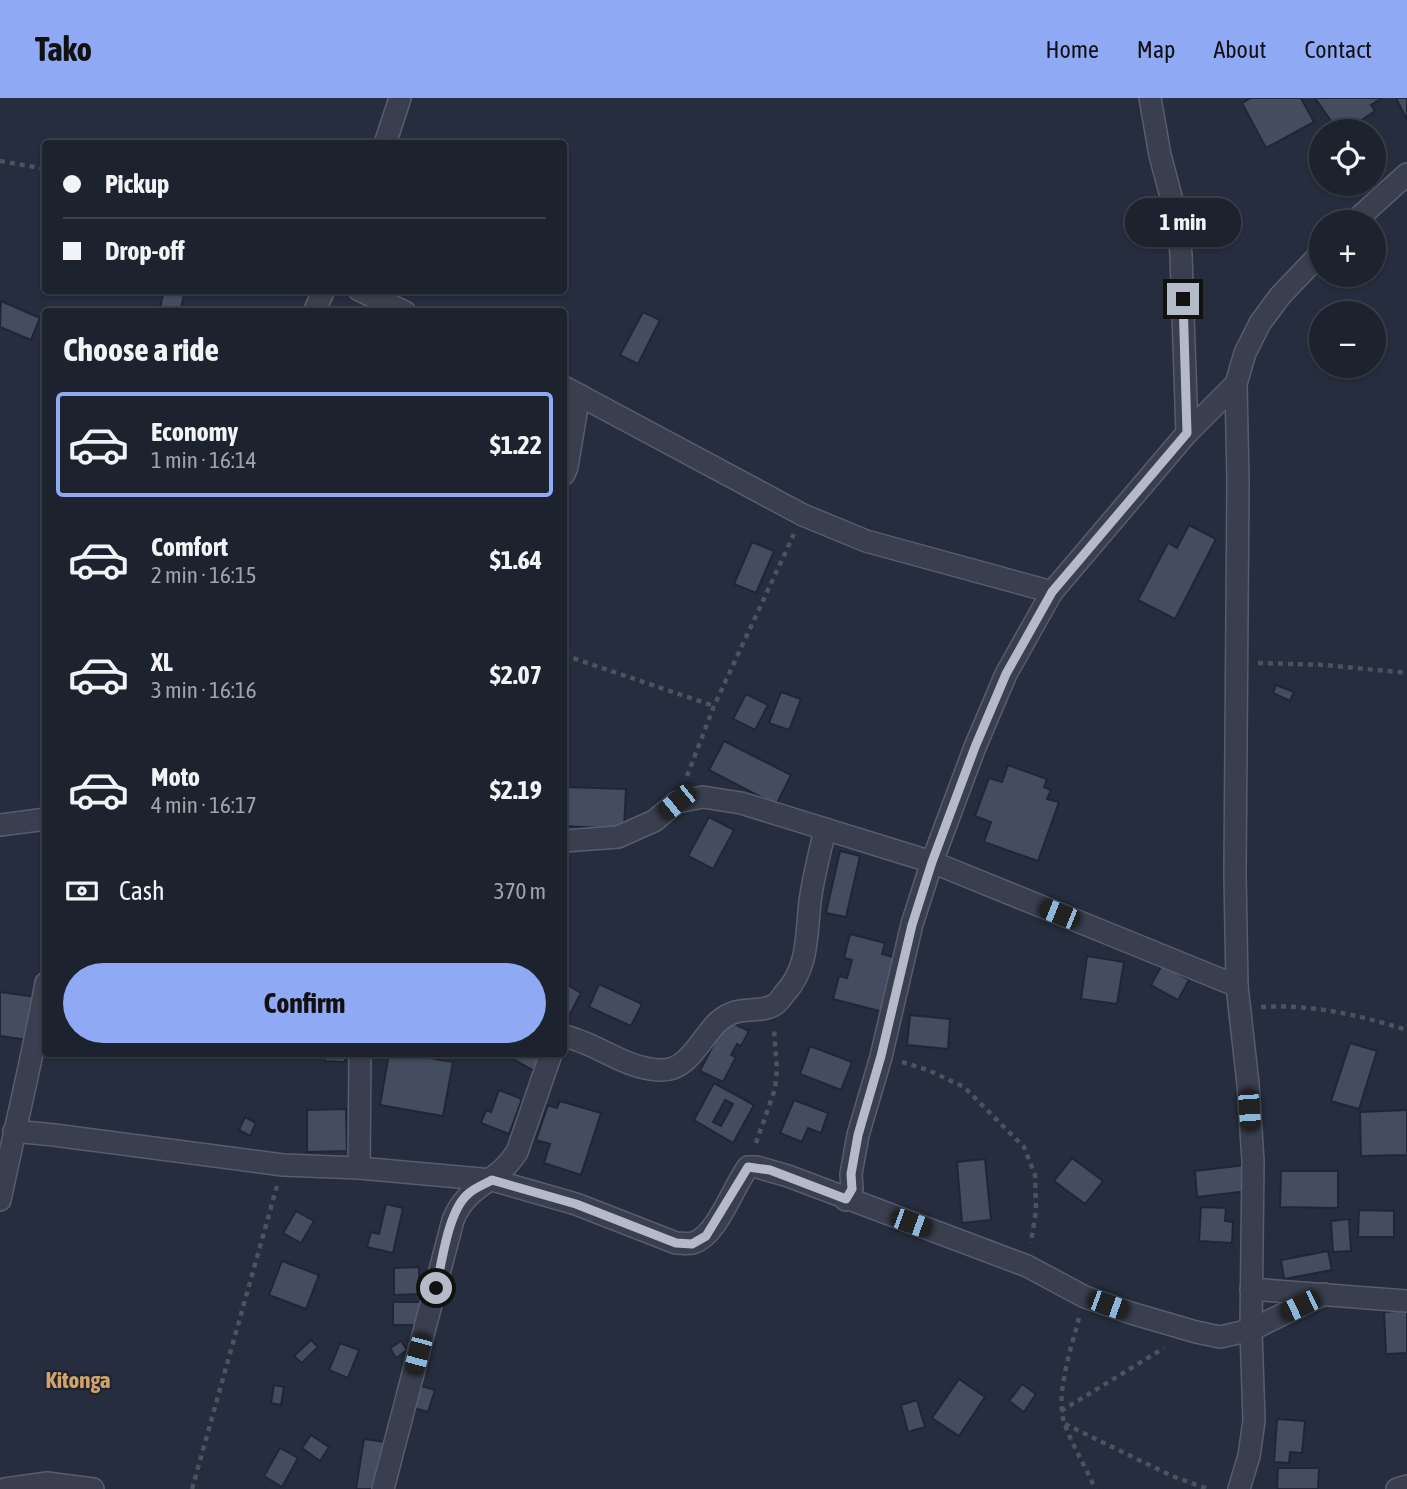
<!DOCTYPE html>
<html lang="en">
<head>
<meta charset="utf-8">
<style>
  :root { --surface:#1c222e; --page:#292f3a; --text:#f1f3f6; --muted:#a0a4aa; --line:#3a3f4a; --accent:#8fa9f4 }
  body { margin:0; font-family:"Asap Condensed",sans-serif; background:var(--page); color:var(--text); height:100vh; display:flex; flex-direction:column; font-size:26px; white-space:nowrap }
  * { box-sizing:border-box; margin:0 }
  p { font-size:23px; color:var(--muted) }
  .icon { flex:none; width:38px; height:38px; fill:none; stroke:currentColor; stroke-width:2; stroke-linecap:round; stroke-linejoin:round }
  .map { position:relative; flex:1; overflow:hidden }
  .details { position:absolute; left:42px; top:210px; width:525px; height:749px; display:flex; flex-direction:column; background:var(--surface); border-radius:7px; box-shadow:0 2px 5px #0004,0 0 0 2px var(--line) }
  .details>* { flex:none }
  .top-card { position:absolute; left:42px; top:42px; width:525px; height:154px; border-radius:7px; box-shadow:0 2px 5px #0004,0 0 0 2px var(--line); display:grid; align-content:center; height:154px; padding:0 21px; background:var(--surface) }
  .buttons { position:absolute; left:1309px; top:21px; display:grid; gap:14px }
  .buttons a { display:grid; place-items:center; width:77px; height:77px; border-radius:50%; background:var(--surface); box-shadow:0 2px 5px #0004,0 0 0 2px var(--line); font-size:35px }
  .end { position:absolute; width:32px; height:32px; margin:-16px; border:9px solid #b5bac9; background:#111; box-shadow:0 0 0 4px #111 }
  .from { border-radius:50% }
  .bubble { position:absolute; height:49px; border-radius:24px; background:var(--surface); box-shadow:0 2px 5px #0004,0 0 0 2px var(--line); font-size:23px; font-weight:700; line-height:49px; text-align:center }
  .car { position:absolute; width:21px; height:42px; margin:-21px -10px; border-radius:9px; box-shadow:0 0 5px 2px #0007; background:linear-gradient(#222 24%,#8ab4d8 0 40%,#222 0 76%,#8ab4d8 0 86%,#222 0) }
  .top-card b { display:flex; align-items:center; gap:24px; height:66px; font-size:26px }
  .top-card b+b { border-top:2px solid var(--line) }
  .top-card i { width:18px; height:18px; background:var(--text) }
  ul { padding:0; list-style:none }
  li { display:flex; align-items:center; gap:21px; height:105px; margin:0 14px 10px; padding:0 7px; border:4px solid transparent; border-radius:7px }
  li div { flex:1 }
  li b { display:block; font-size:26px }
  li em { font-style:normal; font-weight:700 }
  li.current { border-color:var(--accent) }
  li>.icon { width:63px; height:63px; stroke-width:1.5 }
  h2 { padding:0 21px; font-size:32px; line-height:84px }
  .pay { display:flex; align-items:center; gap:18px; height:77px; padding:0 21px; font-size:26px }
  .pay p { margin-inline-start:auto }
  .primary-button { display:flex; gap:14px; margin-top:auto; padding:14px 21px }
  .primary-button a { flex:1; height:80px; border-radius:42px; background:var(--accent); color:#111; font-size:28px; font-weight:700; line-height:80px; text-align:center }
  header { display:flex; align-items:center; gap:42px; box-sizing:border-box; height:98px; padding:0 35px; background:var(--accent); color:#111 }
  header strong { font-size:33px }
  nav { display:flex; gap:38px; margin-inline-start:auto; font-size:24px }
  .map>svg:first-child { display:block }
  .building { fill:#444c5f; stroke:#202635; stroke-width:2; fill-rule:evenodd }
  .lines { fill:none; stroke-linecap:round; stroke-linejoin:round }
  .street-casing { stroke:#575d6c; stroke-width:24 }
  .path { stroke:#45565c; stroke-width:4.5; stroke-dasharray:5 5; stroke-linecap:butt }
  .street { stroke:#393f4e; stroke-width:21 }
  .route { stroke:#b5bac9; stroke-width:9 }
  .labels { text-anchor:middle; stroke-width:5; stroke-linejoin:round; paint-order:stroke }
  .quarter-label { font-size:23px; font-weight:bold; fill:#d1a368; stroke:#1e2433 }
</style>
</head>
<body>
<header>
<strong>Tako</strong>
<nav><a>Home</a><a>Map</a><a>About</a><a>Contact</a></nav>
</header>
<div class="map">
<svg width="1407" height="1391" viewBox="0 0 1407 1391">
  <rect width="100%" height="100%" fill="#252d3e"/>
  <g class="building">
    <path d="M1251,0H1301L1314,24L1266,50L1242,5Z"/>
    <path d="M1315,0H1382L1371,7L1375,13L1345,33H1338Z"/>
    <path d="M1396,0H1407V22Z"/>
    <path d="M164,192L184,197L180,214H159Z"/>
    <path d="M1,203L40,220L31,242L0,229Z"/>
    <path d="M643,214L660,222L638,266L620,257Z"/>
    <path d="M1189,427L1216,441L1175,521L1138,502L1168,445L1177,450Z"/>
    <path d="M752,444L774,453L756,495L734,486Z"/>
    <path d="M1276,587L1294,594L1290,603L1273,595Z"/>
    <path d="M781,594L801,601L789,632L769,625Z"/>
    <path d="M746,596L768,607L755,632L733,621Z"/>
    <path d="M724,643L791,677L776,707L709,672Z"/>
    <path d="M1008,667L1047,681L1044,689L1051,692L1047,701L1059,704L1038,763L984,744L991,724L975,718L989,680L1002,684Z"/>
    <path d="M566,689L626,691L624,731L564,728Z"/>
    <path d="M709,719L734,732L713,771L688,758Z"/>
    <path d="M840,753L860,758L846,819L826,815Z"/>
    <path d="M850,836L885,845L882,856L897,860L883,914L833,901L839,878L847,880L852,862L844,860Z"/>
    <path d="M1087,858L1124,864L1117,906L1081,901Z"/>
    <path d="M1162,867L1189,882L1178,902L1151,887Z"/>
    <path d="M564,885L581,895L564,927Z"/>
    <path d="M599,886L642,906L631,928L589,909Z"/>
    <path d="M0,894L36,899L29,942L0,938Z"/>
    <path d="M910,917L950,921L948,951L907,947Z"/>
    <path d="M726,922L749,933L741,948L737,946L731,957L736,959L723,984L700,973Z"/>
    <path d="M1350,945L1377,953L1359,1011L1331,1003Z"/>
    <path d="M810,948L852,964L841,992L800,976Z"/>
    <path d="M325,956H345V964L325,963Z"/>
    <path d="M389,956H406L453,964L443,1018L380,1007Z"/>
    <path d="M504,956H548L538,975Z"/>
    <path d="M714,985L754,1007L733,1045L694,1022ZM725,1002L733,1006L721,1028L713,1024Z"/>
    <path d="M499,992L522,1001L509,1036L481,1025L486,1012L491,1014Z"/>
    <path d="M794,1002L828,1015L821,1035L808,1030L802,1044L780,1035Z"/>
    <path d="M560,1003L601,1015L581,1077L544,1065L550,1046L536,1042L548,1007L557,1010Z"/>
    <path d="M346,1011L347,1053L307,1054V1012Z"/>
    <path d="M1407,1012V1057L1361,1058L1360,1014Z"/>
    <path d="M245,1019L256,1025L250,1038L239,1032Z"/>
    <path d="M1072,1060L1103,1083L1085,1106L1054,1083Z"/>
    <path d="M985,1061L991,1122L962,1125L957,1064Z"/>
    <path d="M1245,1067L1248,1093L1197,1099L1195,1073Z"/>
    <path d="M1281,1073H1338V1110L1280,1109Z"/>
    <path d="M386,1106L403,1110L393,1155L367,1149L371,1134L379,1136Z"/>
    <path d="M1201,1109L1226,1110L1225,1123L1233,1124L1232,1145L1199,1143Z"/>
    <path d="M1359,1112L1394,1113V1139H1358Z"/>
    <path d="M296,1113L314,1123L301,1145L283,1135Z"/>
    <path d="M1349,1121L1351,1153L1333,1154L1331,1123Z"/>
    <path d="M1328,1153L1332,1172L1284,1181L1281,1162Z"/>
    <path d="M282,1163L319,1177L306,1211L269,1197Z"/>
    <path d="M419,1169V1196L394,1197V1170Z"/>
    <rect x="393" y="1204" width="30" height="23"/>
    <path d="M1407,1212V1255L1386,1256L1384,1214Z"/>
    <path d="M311,1242L318,1249L302,1265L294,1258Z"/>
    <path d="M401,1243L407,1252L396,1260L390,1250Z"/>
    <path d="M340,1245L359,1252L348,1280L329,1272Z"/>
    <path d="M959,1281L985,1299L959,1338L932,1320Z"/>
    <path d="M1022,1286L1036,1296L1024,1314L1009,1303Z"/>
    <path d="M274,1287L284,1289L281,1307L271,1305Z"/>
    <path d="M421,1288L435,1292L428,1314L414,1310Z"/>
    <path d="M917,1302L925,1329L908,1334L901,1307Z"/>
    <path d="M1277,1321L1305,1323L1302,1355L1290,1354L1289,1365L1274,1364Z"/>
    <path d="M311,1337L329,1349L320,1363L302,1350Z"/>
    <path d="M364,1341L385,1344L378,1391H356Z"/>
    <path d="M280,1350L298,1360L282,1389L264,1378Z"/>
    <path d="M1278,1370H1319L1318,1391H1277Z"/>
  </g>
  <g class="lines">
    <g class="street-casing">
      <g id="street">
        <path d="M1150,0L1160,57L1178,125L1181,157L1187,335"/>
        <path d="M385,46L400,0"/>
        <path d="M1354,124L1407,76"/>
        <path d="M359,192L405,214"/>
        <path d="M314,214L324,192"/>
        <path d="M564,289L803,417L866,443L1052,494"/>
        <path d="M564,376L567,369L579,297"/>
        <path d="M0,727L46,721"/>
        <path d="M564,743L618,739L654,723L677,704L703,699L741,705L932,764L1237,888"/>
        <path d="M564,938C597,945 623,970 659,972C689,974 700,940 719,923C738,906 759,916 774,907C778,905 782,899 785,895C809,869 806,837 810,804C813,779 820,755 825,731"/>
        <path d="M14,1033L54,1037L283,1067L359,1070L492,1082L576,1106L676,1145C681,1145 688,1146 693,1145C717,1138 733,1089 748,1069H757L788,1078L1027,1168L1085,1199L1131,1215L1196,1234L1220,1239L1251,1232L1324,1196"/>
        <path d="M359,1070L360,956"/>
        <path d="M0,1102C15,1030 33,958 46,885"/>
        <path d="M846,1102L852,1091L851,1076L858,1037L881,959L912,826L932,764L975,649L1006,576L1052,494L1187,335L1236,286"/>
        <path d="M1251,1191L1407,1203"/>
        <path d="M5,1391L47,1385L93,1391"/>
        <path d="M383,1391L453,1122C468,1085 496,1087 517,1054L551,956"/>
        <path d="M1239,1391L1249,1358L1254,1323L1251,1232L1253,1063L1248,986L1237,888L1235,776L1238,384L1236,286L1245,255L1260,225L1280,198L1321,155"/>
        <path d="M1397,1391L1407,1388"/>
      </g>
    </g>
    <g class="path">
      <path d="M0,63L46,71"/>
      <path d="M564,557L714,608"/>
      <path d="M1258,565L1326,567L1407,575"/>
      <path d="M687,678L714,608L794,436"/>
      <path d="M1261,909C1312,906 1359,917 1407,932"/>
      <path d="M902,964L928,972L964,989L1024,1049L1035,1077L1036,1112L1031,1145"/>
      <path d="M756,1045L775,991L777,971L774,932"/>
      <path d="M1079,1220C1072,1248 1054,1298 1065,1327C1073,1349 1086,1369 1095,1391"/>
      <path d="M1061,1313L1164,1250"/>
      <path d="M1065,1326L1172,1378L1208,1391"/>
      <path d="M192,1391L277,1088"/>
    </g>
    <use href="#street" class="street"/>
  </g>
  <g class="lines">
    <path class="route" d="M436,1190C442,1164 448,1113 468,1096C474,1090 485,1086 492,1082L576,1106L676,1145L692,1146L706,1138L748,1069L770,1072L846,1101L852,1091L851,1076L858,1037L881,958L912,827L932,764L975,649L1006,576L1052,494L1187,335L1183,201"/>
  </g>
  <g class="labels">
    <g class="quarter-label">
      <text x="78" y="1290">Kitonga</text>
    </g>
  </g>
</svg>
<div class="buttons">
<a><svg class="icon" aria-label="locate" viewBox="0 0 24 24"><circle cx="12" cy="12" r="6"/><path d="M12 2v4M12 18v4M2 12h4M18 12h4"/></svg></a>
<a>+</a>
<a>−</a>
</div>
<i class="end from" style="left:436px;top:1190px"></i>
<i class="end" style="left:1183px;top:201px"></i>
<div class="bubble" style="left:1125px;top:100px;width:116px">1 min</div>
<i class="car" style="left:677px;top:704px;rotate:231deg"></i>
<i class="car" style="left:1059px;top:816px;rotate:292deg"></i>
<i class="car" style="left:1249px;top:1012px;rotate:176deg"></i>
<i class="car" style="left:911px;top:1125px;rotate:110deg"></i>
<i class="car" style="left:1108px;top:1207px;rotate:110deg"></i>
<i class="car" style="left:1300px;top:1208px;rotate:244deg"></i>
<i class="car" style="left:418px;top:1256px;rotate:195deg"></i>
<div class="top-card">
<b><i class="from"></i>Pickup</b>
<b><i></i>Drop-off</b>
</div>
<section class="details">
<h2>Choose a ride</h2>
<ul>
<li class="current"><svg class="icon" aria-label="car" viewBox="0 0 24 24"><path d="M5 17H2v-5l4-1 3-4h7l3 4 3 1v5h-3M9 17h6M6 11h13"/><circle cx="7" cy="17" r="2"/><circle cx="17" cy="17" r="2"/></svg><div><b>Economy</b><p>1 min · 16:14</p></div><em>$1.22</em></li>
<li><svg class="icon" aria-label="car" viewBox="0 0 24 24"><path d="M5 17H2v-5l4-1 3-4h7l3 4 3 1v5h-3M9 17h6M6 11h13"/><circle cx="7" cy="17" r="2"/><circle cx="17" cy="17" r="2"/></svg><div><b>Comfort</b><p>2 min · 16:15</p></div><em>$1.64</em></li>
<li><svg class="icon" aria-label="car" viewBox="0 0 24 24"><path d="M5 17H2v-5l4-1 3-4h7l3 4 3 1v5h-3M9 17h6M6 11h13"/><circle cx="7" cy="17" r="2"/><circle cx="17" cy="17" r="2"/></svg><div><b>XL</b><p>3 min · 16:16</p></div><em>$2.07</em></li>
<li><svg class="icon" aria-label="car" viewBox="0 0 24 24"><path d="M5 17H2v-5l4-1 3-4h7l3 4 3 1v5h-3M9 17h6M6 11h13"/><circle cx="7" cy="17" r="2"/><circle cx="17" cy="17" r="2"/></svg><div><b>Moto</b><p>4 min · 16:17</p></div><em>$2.19</em></li>
</ul>
<div class="pay"><svg class="icon" aria-label="cash" viewBox="0 0 24 24"><path d="M3 7h18v10H3z"/><circle cx="12" cy="12" r="2"/></svg>Cash<p>370 m</p></div>
<div class="primary-button"><a>Confirm</a></div>
</section>
</div>
</body>
</html>
